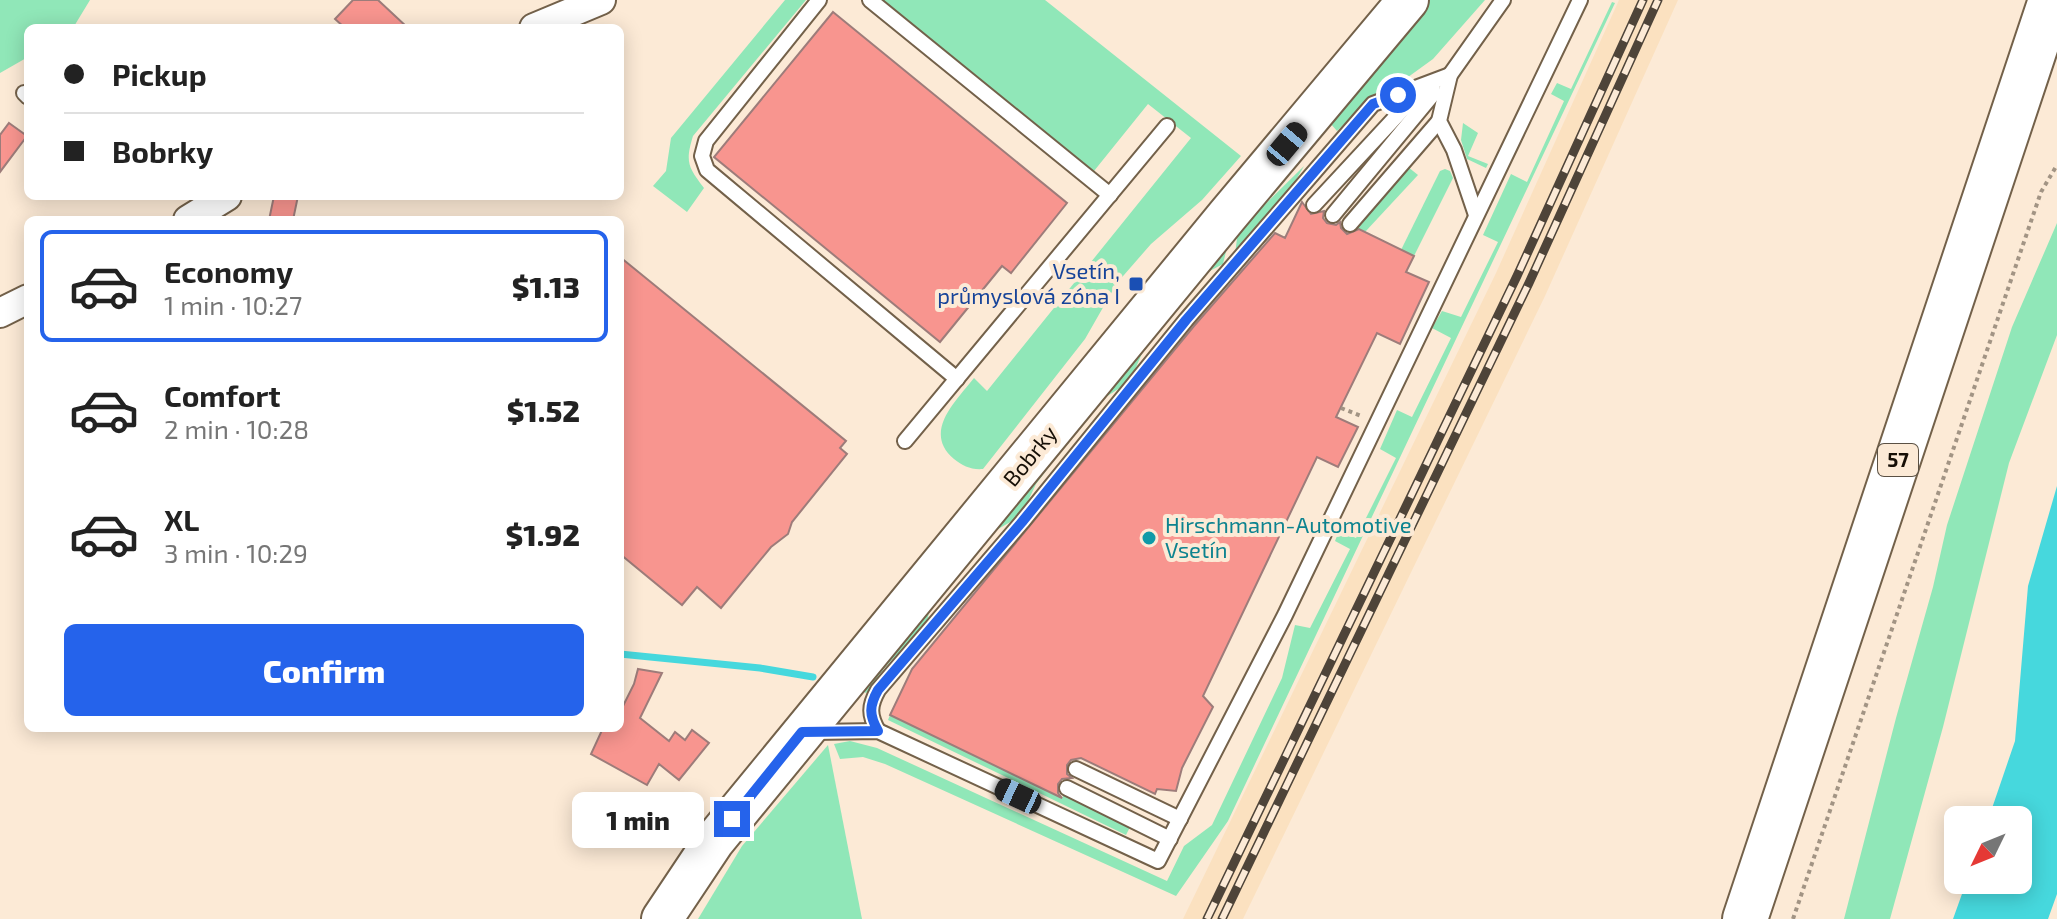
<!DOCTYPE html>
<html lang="en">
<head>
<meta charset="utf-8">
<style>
  :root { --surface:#fff; --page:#f2f2f2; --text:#222; --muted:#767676; --line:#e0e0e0; --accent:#2563eb }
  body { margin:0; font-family:"Exo 2",sans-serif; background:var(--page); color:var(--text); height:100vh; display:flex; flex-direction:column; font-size:30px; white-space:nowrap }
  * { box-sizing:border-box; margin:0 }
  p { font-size:26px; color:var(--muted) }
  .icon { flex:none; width:44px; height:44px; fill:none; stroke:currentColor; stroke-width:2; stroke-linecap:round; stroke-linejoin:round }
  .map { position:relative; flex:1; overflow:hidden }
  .sheet { position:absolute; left:24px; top:216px; width:600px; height:516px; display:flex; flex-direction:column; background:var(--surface); border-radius:12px; box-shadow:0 4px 20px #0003 }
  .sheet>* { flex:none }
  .top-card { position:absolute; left:24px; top:24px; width:600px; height:176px; border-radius:12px; box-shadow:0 4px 20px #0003; display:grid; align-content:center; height:176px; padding:0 40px; background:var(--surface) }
  .needle { width:52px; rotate:227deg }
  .tools { position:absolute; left:1944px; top:806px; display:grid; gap:16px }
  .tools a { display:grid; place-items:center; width:88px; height:88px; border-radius:12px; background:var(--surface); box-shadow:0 4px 20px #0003; font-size:40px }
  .end { position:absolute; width:36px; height:36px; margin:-18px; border:10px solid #2563eb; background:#fff; box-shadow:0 0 0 4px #fff }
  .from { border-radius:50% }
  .bubble { position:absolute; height:56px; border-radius:12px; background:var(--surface); box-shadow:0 4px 20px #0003; font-size:26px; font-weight:800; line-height:56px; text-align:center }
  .car { position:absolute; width:24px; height:48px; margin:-24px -12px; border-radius:10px; box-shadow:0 0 6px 2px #0007; background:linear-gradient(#222 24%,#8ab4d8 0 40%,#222 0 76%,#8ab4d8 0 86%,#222 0) }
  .top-card b { display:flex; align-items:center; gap:28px; height:76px; font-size:30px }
  .top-card b+b { border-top:2px solid var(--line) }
  .top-card i { width:20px; height:20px; background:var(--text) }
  ul { padding:14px 0 0; list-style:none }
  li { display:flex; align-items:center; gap:24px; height:112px; margin:0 16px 12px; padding:0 24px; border:4px solid transparent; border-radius:12px }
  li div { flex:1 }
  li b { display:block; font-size:30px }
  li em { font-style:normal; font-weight:800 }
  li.current { border-color:var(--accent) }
  li>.icon { width:72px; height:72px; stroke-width:1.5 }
  .action { display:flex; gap:16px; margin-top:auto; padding:16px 40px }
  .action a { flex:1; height:92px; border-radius:12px; background:var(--accent); color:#fff; font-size:32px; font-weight:800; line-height:92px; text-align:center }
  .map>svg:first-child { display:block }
  .built { fill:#fbe1c0 }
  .green { fill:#90e7b8 }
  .water { fill:#46d8dd }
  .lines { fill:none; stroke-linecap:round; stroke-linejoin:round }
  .stream { stroke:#46d8dd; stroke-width:7 }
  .building { fill:#f8958f; stroke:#9d7c7a; stroke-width:2 }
  .lane-casing { stroke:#73614a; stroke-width:18 }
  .street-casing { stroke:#73614a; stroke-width:32 }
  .secondary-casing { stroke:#73614a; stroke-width:44 }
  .primary-casing { stroke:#73614a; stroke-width:48 }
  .path { stroke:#a29484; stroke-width:4; stroke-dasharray:4 4; stroke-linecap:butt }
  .lane { stroke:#fff; stroke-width:14 }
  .street { stroke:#fff; stroke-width:28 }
  .secondary { stroke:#fff; stroke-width:40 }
  .primary { stroke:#fff; stroke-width:44 }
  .rail-casing { stroke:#4e4439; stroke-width:9 }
  .rail { stroke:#fcead6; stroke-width:6; stroke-dasharray:18; stroke-linecap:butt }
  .route { stroke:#2563eb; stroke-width:10 }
  .transit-dot { fill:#1a4fb4; stroke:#fcead6; stroke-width:3 }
  .culture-dot { fill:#0f9aa8; stroke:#fcead6; stroke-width:3 }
  .labels { text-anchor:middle; stroke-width:8; stroke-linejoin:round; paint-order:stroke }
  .shield { fill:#fcead6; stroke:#5b5144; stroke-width:2 }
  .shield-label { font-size:20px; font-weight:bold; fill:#160f06 }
  .transit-label { font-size:22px; fill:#164399; stroke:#fcead6; text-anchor:end }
  .street-label { font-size:22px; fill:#160f06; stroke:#fcead6 }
  .culture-label { font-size:22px; fill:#0d838f; stroke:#fcead6; text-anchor:start }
</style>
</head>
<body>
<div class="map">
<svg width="2057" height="919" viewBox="0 0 2057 919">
  <rect width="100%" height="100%" fill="#fcead6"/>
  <path class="built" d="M1619,0H1678L1545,296L1243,919H1183L1496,273Z"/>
  <g class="green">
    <path d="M0,0H90L73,28H28V57L0,73Z"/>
    <path d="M785,0H806L693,136C685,162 688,167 704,188L687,212L653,186L666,171L671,138Z"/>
    <path d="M882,0H1045L1241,156L1202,200L1151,244L1117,283L1085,339L983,469C971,470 963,466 954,459C922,432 956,401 974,378L987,391L1191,138L1148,104L1094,171Z"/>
    <path d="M1427,0H1485L1433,59L1404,80L1378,91L1337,131L1331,124L1369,61Z"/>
    <path d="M1612,2L1615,3L1228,821L1176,896L885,764L863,757L840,759L834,744L850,741L877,748L1167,881L1184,846L1212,825L1282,678L1295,625L1310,628L1350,549L1335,541L1339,531L1356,538L1396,458L1380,449L1397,410L1412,417L1451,338L1432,328L1442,311L1461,317L1498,242L1483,235L1511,174L1527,182L1564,101L1551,94L1557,83L1571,89Z"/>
    <path d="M1463,123L1478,133L1468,156L1488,164L1486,168L1467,159L1461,140Z"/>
    <path d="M1304,166L1293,185L1235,254L1238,231Z"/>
    <path d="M1408,167L1418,175L1365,232L1355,228Z"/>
    <path d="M1445,169L1450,171L1453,178L1414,256L1401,250L1440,171Z"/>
    <path d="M2057,223V335L2009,463L1943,727L1890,919H1844L1896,718L1933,587L1947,525L2012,327Z"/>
    <path d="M1230,235L1223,264L1204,274L1143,351L1134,372L1123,386L1098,402L1036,484L1028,501L1012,521L993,532L929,612C925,640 906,644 890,662C881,671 874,683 866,693L854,686Z"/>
    <path d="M890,715L1062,798L1065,793L1130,827L1126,835L888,720Z"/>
    <path d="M828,745L862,919H698L742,846Z"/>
  </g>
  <path class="water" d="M2057,486V894L2048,919H1953L1967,880H2018V820H1988L2015,741L2028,586Z"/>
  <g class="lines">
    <path class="stream" d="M620,654L760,668L813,677"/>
  </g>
  <g class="building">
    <path d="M353,0H378L408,28H345L335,19Z"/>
    <path d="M833,12L1067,203L1011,273L1002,266L940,342L714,157Z"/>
    <path d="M9,123L27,136L0,172V135Z"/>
    <path d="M274,196H298L293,220H269Z"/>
    <path d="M1302,202L1311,214L1324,211L1323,218L1327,223L1336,225L1340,222L1341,228L1347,234L1359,229L1414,256L1406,272L1429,282L1400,344L1377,333L1336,417L1358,427L1338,467L1317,457L1203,696L1213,707L1182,768L1176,791L1157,789L1155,794L1081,758L1071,760L1067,765V774L1072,778L1062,779L1058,784V793L1062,798L890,715L912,669L1194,326L1275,233L1285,238Z"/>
    <path d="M620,257L846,441L840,448L847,454L792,522L788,534L771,547L721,608L697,587L682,605L620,554Z"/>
    <path d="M638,669L662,673L640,718L669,741L675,732L685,740L692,730L709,743L679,780L659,764L647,785L591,754L603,728H620V712L634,684Z"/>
  </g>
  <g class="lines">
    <g class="lane-casing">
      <g id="lane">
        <path d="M819,0L706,141L702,156L707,170L957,379"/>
        <path d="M870,0L1110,195"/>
        <path d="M24,93L28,97"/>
        <path d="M1314,205L1405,107L1433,87"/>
        <path d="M1333,215L1434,93"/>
        <path d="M1476,215L1454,150L1439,121L1450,75L1503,0"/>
        <path d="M1350,224L1439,121"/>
        <path d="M905,441L1167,126"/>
        <path d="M878,731C869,715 869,706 878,690L1022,522L1186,320L1373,104L1450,75"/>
        <path d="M814,732L878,731L1158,861L1285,615L1580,0"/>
        <path d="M1076,769L1180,819"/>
        <path d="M1067,788L1170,839"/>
      </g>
    </g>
    <g class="street-casing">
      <g id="street">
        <path d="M534,28L601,0"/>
        <path d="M188,220L227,196"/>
        <path d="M0,313L28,299"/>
      </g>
    </g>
    <g class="secondary-casing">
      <path id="secondary" d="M662,919L714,841L1227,216L1408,0"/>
    </g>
    <g class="primary-casing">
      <path id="primary" d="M1745,919L2051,0"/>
    </g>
    <g class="path">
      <path d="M1341,408L1361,416"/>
      <path d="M1793,919L2041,192L2057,165"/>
    </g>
    <use href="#lane" class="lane"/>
    <use href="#street" class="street"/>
    <use href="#secondary" class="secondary"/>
    <use href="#primary" class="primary"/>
    <g class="rail-casing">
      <g id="rail">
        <path d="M1207,919L1517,276L1643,0"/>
        <path d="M1222,919L1529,283L1658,0"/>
      </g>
    </g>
    <use href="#rail" class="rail"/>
  </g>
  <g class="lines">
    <path class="route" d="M732,819L802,732L878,731C869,715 869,706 878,690L1022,522L1186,320L1373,104L1398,95"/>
  </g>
  <rect class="transit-dot" x="1128" y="276" width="16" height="16" rx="4"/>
  <circle class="culture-dot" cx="1149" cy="538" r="8"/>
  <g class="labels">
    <rect class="shield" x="1878" y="444" width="40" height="32" rx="6"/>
    <g class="shield-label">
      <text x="1898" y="467">57</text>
    </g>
    <g class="transit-label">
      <text x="1120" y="279">Vsetín,<tspan x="1120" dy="25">průmyslová zóna I</tspan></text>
    </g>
    <g class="street-label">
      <text transform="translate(1030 456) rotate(-51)" y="8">Bobrky</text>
    </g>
    <g class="culture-label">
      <text x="1165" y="533">Hirschmann-Automotive<tspan x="1165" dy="25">Vsetín</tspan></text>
    </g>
  </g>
</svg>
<div class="tools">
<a><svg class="needle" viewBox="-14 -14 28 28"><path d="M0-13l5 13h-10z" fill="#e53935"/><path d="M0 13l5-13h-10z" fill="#767676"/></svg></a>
</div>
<i class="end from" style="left:1398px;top:95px"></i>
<i class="end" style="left:732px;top:819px"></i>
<div class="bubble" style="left:572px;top:792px;width:132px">1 min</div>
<i class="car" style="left:1287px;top:144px;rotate:40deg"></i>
<i class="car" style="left:1018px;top:796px;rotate:295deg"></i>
<div class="top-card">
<b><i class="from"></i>Pickup</b>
<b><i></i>Bobrky</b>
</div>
<section class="sheet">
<ul>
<li class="current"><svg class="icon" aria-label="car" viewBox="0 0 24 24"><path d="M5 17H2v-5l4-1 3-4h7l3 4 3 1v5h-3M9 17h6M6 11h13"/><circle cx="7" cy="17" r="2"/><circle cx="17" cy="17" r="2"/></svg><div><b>Economy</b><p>1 min · 10:27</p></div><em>$1.13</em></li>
<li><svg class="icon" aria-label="car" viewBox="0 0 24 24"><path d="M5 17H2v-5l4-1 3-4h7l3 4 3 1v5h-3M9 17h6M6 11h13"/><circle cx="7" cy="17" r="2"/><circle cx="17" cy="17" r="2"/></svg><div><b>Comfort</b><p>2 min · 10:28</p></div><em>$1.52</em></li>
<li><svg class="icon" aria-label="car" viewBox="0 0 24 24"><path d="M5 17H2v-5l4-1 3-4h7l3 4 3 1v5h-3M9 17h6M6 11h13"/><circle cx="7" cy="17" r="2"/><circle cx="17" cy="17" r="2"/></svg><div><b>XL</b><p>3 min · 10:29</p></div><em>$1.92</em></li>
</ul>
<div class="action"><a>Confirm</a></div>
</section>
</div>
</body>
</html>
